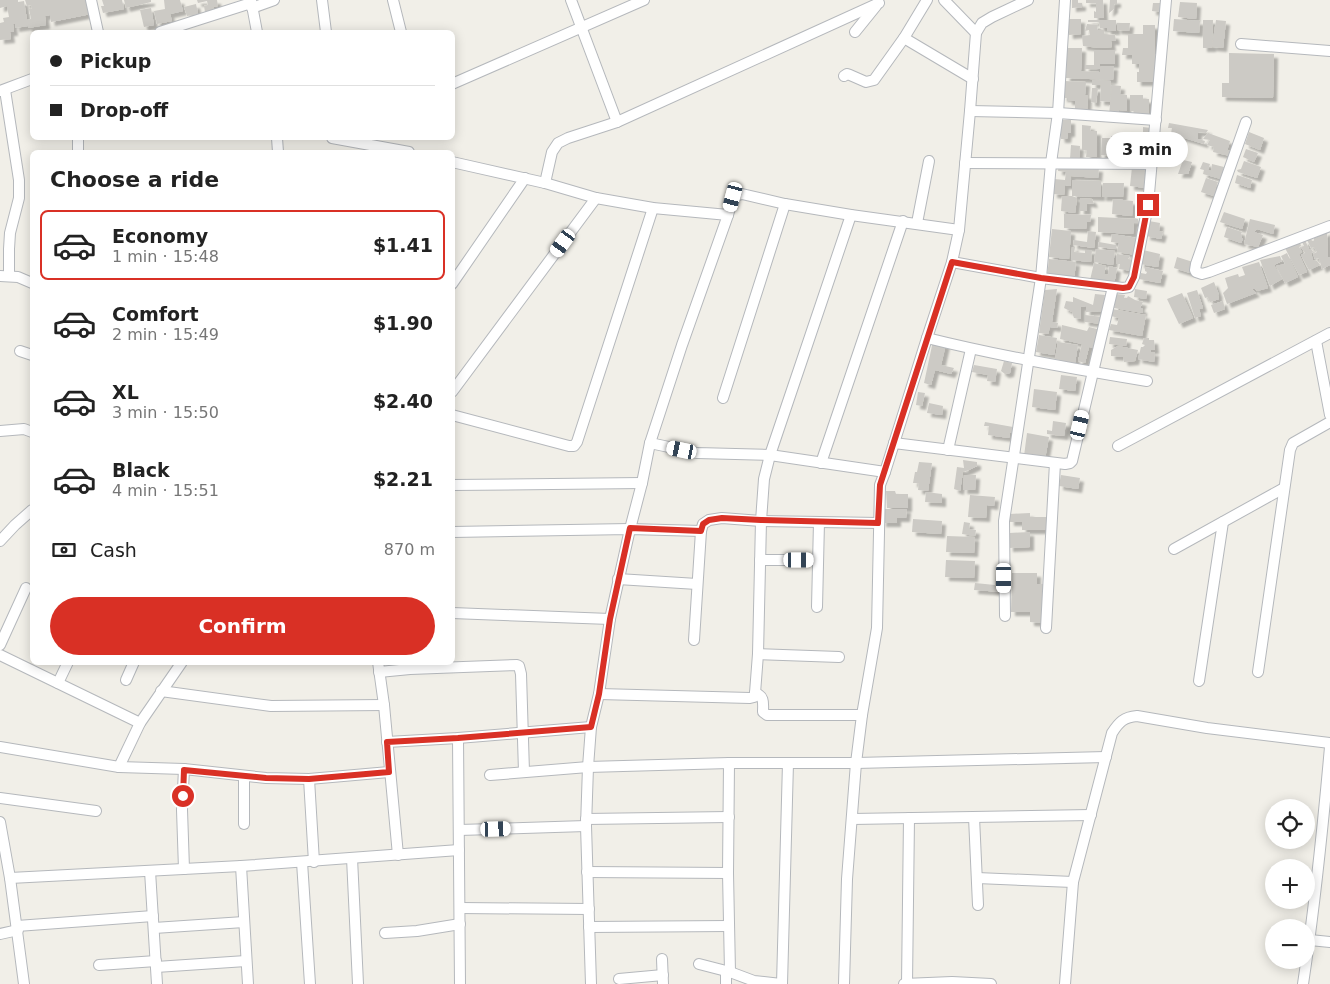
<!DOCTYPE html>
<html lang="en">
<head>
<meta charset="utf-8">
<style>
  :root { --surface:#fff; --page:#f6f6f6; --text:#222; --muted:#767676; --line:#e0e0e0; --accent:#d93025 }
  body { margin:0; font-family:"DejaVu Sans",sans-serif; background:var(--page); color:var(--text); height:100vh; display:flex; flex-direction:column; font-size:19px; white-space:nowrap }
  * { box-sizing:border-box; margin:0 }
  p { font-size:16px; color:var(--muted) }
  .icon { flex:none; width:28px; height:28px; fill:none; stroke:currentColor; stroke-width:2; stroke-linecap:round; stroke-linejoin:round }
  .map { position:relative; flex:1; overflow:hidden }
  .side { position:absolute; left:30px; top:150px; width:425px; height:515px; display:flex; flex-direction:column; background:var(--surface); border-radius:8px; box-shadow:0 2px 12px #0003 }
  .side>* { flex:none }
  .hud { position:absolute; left:30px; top:30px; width:425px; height:110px; border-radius:8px; box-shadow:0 2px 12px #0003; display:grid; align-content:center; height:110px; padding:0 20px; background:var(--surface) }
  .tools { position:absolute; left:1265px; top:799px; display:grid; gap:10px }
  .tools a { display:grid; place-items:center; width:50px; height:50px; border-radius:50%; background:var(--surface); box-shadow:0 2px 12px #0003; font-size:25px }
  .end { position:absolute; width:22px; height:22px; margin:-11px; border:6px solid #d93025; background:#fff; box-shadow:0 0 0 2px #fff }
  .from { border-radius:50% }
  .bubble { position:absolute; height:35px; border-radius:18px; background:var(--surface); box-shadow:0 2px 12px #0003; font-size:16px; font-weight:800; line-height:35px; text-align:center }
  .car { position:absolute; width:15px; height:30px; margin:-15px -8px; border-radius:6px; box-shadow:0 0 4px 1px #0007; background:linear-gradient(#fff 24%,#345 0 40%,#fff 0 76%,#345 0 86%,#fff 0) }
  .hud b { display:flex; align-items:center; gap:18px; height:48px; font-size:19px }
  .hud b+b { border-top:1px solid var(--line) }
  .hud i { width:12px; height:12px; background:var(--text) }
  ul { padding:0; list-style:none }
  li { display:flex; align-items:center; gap:15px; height:70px; margin:0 10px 8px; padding:0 10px; border:2px solid transparent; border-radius:8px }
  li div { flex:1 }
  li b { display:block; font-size:19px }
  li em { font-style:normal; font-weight:800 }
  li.current { border-color:var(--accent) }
  li>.icon { width:45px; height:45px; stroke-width:1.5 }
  h2 { padding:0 20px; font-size:22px; line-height:60px }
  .pay { display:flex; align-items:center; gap:12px; height:55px; padding:0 20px; font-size:19px }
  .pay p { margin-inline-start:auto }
  .button { display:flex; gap:10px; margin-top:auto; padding:10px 20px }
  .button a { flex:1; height:58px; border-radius:30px; background:var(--accent); color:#fff; font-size:20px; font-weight:800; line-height:58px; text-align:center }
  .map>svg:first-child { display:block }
  .building { fill:#cccac5; filter:url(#shadow) }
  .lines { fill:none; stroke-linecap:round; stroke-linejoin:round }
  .minor-casing { stroke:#b5b8bc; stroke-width:12 }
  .minor { stroke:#fff; stroke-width:10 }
  .route { stroke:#d93025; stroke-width:6 }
</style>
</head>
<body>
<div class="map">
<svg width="1330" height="984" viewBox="0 0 1330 984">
  <defs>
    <filter id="shadow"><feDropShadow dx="4" dy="4" stdDeviation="1" flood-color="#0004"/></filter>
  </defs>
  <rect width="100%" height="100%" fill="#f1efe8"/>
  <g class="building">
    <path d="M0,0H18V2L24,1L27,20L31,19L29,9H32L31,5L27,6L25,0H88L91,14L51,22L50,15L45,16L46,25L28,28V26L15,28V23L13,24L14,32H10L11,39L0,40V23L4,22L3,18L9,17L7,6L0,8Z"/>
    <path d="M102,0H122L124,9L103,13L101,6H104Z"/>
    <path d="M124,0H151V2L126,8Z"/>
    <path d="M164,0H180L183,11L170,14L172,21L157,24L154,11L165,9Z"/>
    <path d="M197,0H217L218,6L213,7L214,10L205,12L204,6L208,5L207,1L198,3Z"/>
    <path d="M1072,0H1078V3H1082V7L1072,8Z"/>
    <path d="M1086,0H1103L1104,18H1094V11L1096,12V3H1086Z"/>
    <path d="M1110,0H1117V4H1114V9L1109,13Z"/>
    <path d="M1180,2L1197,3L1196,19L1178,17Z"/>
    <path d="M1153,3H1160L1159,12L1152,11Z"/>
    <path d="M196,4L198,14L187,16L184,7Z"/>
    <path d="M151,8L154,25L144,27L140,10Z"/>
    <path d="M1068,19H1081V34L1069,35Z"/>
    <path d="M1174,19L1200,21L1199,33L1173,31Z"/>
    <path d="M1088,20H1116V31H1107V28H1100L1099,22H1088Z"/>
    <path d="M1203,20H1213L1212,48H1203Z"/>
    <path d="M1216,20L1226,21L1223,48L1212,47Z"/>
    <path d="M1117,23H1130L1129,31L1117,30Z"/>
    <path d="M1087,24L1098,25L1097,30H1104V34L1115,35L1116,41H1111L1112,47L1100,48L1083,46L1082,36L1090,35L1089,30L1085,31Z"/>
    <path d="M1143,25H1155V54H1161L1159,82H1137V72H1139V64H1132V55H1122L1123,48H1128V34H1143Z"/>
    <path d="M1067,48H1082L1081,71L1100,72V69H1085V65H1094V50H1115V64H1100V69L1101,66H1114L1113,80L1066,78Z"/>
    <path d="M1229,53L1274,54L1273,98L1222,97V83H1229Z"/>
    <path d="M1092,80L1111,81L1110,102L1100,101L1101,85H1092Z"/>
    <path d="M1064,81L1086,82L1085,95H1088L1087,112L1075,111V101H1068V98H1063Z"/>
    <path d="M1112,85L1121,86L1120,94L1127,95V111L1119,110V116L1109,115Z"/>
    <path d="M1092,88H1098L1096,103L1091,102Z"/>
    <path d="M1130,95H1143V99H1149V114L1134,115V111H1130Z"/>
    <path d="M1058,120H1071V133H1068L1067,139H1061Z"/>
    <path d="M1169,123L1208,130L1206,133L1198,132V139L1205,141L1204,144L1171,134L1172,128H1168Z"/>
    <path d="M1082,125L1091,126L1090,131H1097V157H1086L1087,150H1082Z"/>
    <path d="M1143,127L1151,128L1152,139L1143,138Z"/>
    <path d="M1139,132V139H1125V133Z"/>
    <path d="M1249,132L1264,138L1260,150L1245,144Z"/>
    <path d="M1208,133L1230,141L1227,151L1231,150L1230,156L1213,152L1214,147L1207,145L1210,140L1203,139Z"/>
    <path d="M1111,136L1120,137L1119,143H1126L1125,157L1101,155L1102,138H1111Z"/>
    <path d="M1128,140L1151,141L1150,158L1128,157Z"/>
    <path d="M1071,145L1080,146L1079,160L1070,159Z"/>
    <path d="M1246,149L1258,153L1254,162L1243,157Z"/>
    <path d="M1183,160L1192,162L1188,174H1178Z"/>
    <path d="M1244,161L1261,167L1257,178L1238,172L1237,170L1241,169Z"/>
    <path d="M1203,162L1210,164L1208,170L1211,171L1212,164L1224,167L1221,179L1203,174L1204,170L1200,169Z"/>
    <path d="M1059,165L1099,168L1098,178L1071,176V186L1065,185L1064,195L1053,194L1054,179L1065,180L1066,172L1058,171Z"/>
    <path d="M1132,167L1148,169L1146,188L1130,186Z"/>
    <path d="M1237,175L1252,180L1250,188L1235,183Z"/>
    <path d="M1206,178L1218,182L1215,190L1218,191L1217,197L1201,192Z"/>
    <path d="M1072,180L1101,181V197L1072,196Z"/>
    <path d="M1103,183H1124L1123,197H1102Z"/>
    <path d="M1062,196H1072L1077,198L1075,213L1061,211Z"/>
    <path d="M1080,198L1092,199L1094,204L1087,203V211H1080Z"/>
    <path d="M1113,199L1133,201L1132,216L1112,214Z"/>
    <path d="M1224,212L1245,219L1242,229L1220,222Z"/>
    <path d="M1064,214L1091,215L1090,222H1087L1086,229L1064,228Z"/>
    <path d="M1098,217L1138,219L1139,223H1134L1133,234L1098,232Z"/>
    <path d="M1250,219L1275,225L1273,234L1257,229L1254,232L1263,235L1258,247L1244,244Z"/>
    <path d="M1149,221L1160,223L1159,231L1163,232L1161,239L1146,236Z"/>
    <path d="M1227,227L1242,232L1241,234L1242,235L1241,237L1243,239L1241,243L1224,237Z"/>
    <path d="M1052,229L1071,231L1069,259L1049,257Z"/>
    <path d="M1088,231L1096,232L1094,248L1073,245L1074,240L1087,242Z"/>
    <path d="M1327,231L1328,257H1330V265L1322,269L1319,258L1315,259L1313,254L1317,252L1314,247L1311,248L1307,240L1310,236L1312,241H1314V238L1317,237V235Z"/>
    <path d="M1112,234L1138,238L1136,255L1117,252L1119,243L1111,242Z"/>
    <path d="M1305,240L1309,249H1311L1313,252L1311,253L1313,260L1317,261L1320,265L1309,270L1301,255L1305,253L1301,247L1304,246L1302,242Z"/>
    <path d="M1099,242L1116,245V249L1098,247Z"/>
    <path d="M1300,242L1301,246L1299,247L1302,252L1299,254L1307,272L1299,275L1285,248Z"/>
    <path d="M1072,247H1075L1074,252L1085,253V250H1092L1091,262L1071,260Z"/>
    <path d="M1096,249L1115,251L1113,265L1094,262Z"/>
    <path d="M1143,250L1160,254L1158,267L1140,264Z"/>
    <path d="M1287,253L1298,277L1285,283L1276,266L1285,264L1281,256Z"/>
    <path d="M1117,254L1130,256L1128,259L1133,260L1132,271L1119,269L1120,264H1116Z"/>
    <path d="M1280,256L1282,261L1274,265L1282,279L1270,286L1260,260Z"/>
    <path d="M1177,257L1193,262L1190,273L1174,268Z"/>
    <path d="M1049,259L1076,262L1074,280L1047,277Z"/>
    <path d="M1259,262L1268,288L1257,291L1254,288L1252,289L1256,293L1227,304L1223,293L1228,288L1225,278L1238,274L1239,277L1245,275L1242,267Z"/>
    <path d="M1094,263L1106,266L1104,274L1108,275L1109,266L1117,268L1114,285L1090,280Z"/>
    <path d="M1145,267L1163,271L1160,283L1139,279L1141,273L1146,274L1147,272L1145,271Z"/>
    <path d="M1214,282L1219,295H1218L1219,299L1210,302L1208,297L1205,298L1201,288Z"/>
    <path d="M1057,289L1052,322L1058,323L1057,328L1050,327L1048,334L1039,333L1045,290Z"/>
    <path d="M1135,289L1147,291L1146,299L1134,297Z"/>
    <path d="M1197,290L1203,308L1199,309L1201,316L1195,318L1187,293Z"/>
    <path d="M1182,293L1193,318L1179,324L1167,299Z"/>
    <path d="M1095,294L1105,295L1103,305H1105L1104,311L1086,312V306L1081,307V319L1074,318L1072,312L1064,308L1066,301L1073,302V297L1093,305Z"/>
    <path d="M1116,294L1125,295L1124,298H1127L1128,296L1135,300L1143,302L1140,308L1143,309V313L1114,308Z"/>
    <path d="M1223,301L1225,309L1214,313L1211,305Z"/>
    <path d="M1112,309L1146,315L1142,336L1109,330L1111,324L1117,325L1119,318L1111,316Z"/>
    <path d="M1085,315L1103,317L1102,324L1085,322Z"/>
    <path d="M1062,325L1087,331L1089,327L1101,330L1096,348L1089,347L1085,363L1078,361L1082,344L1060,339Z"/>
    <path d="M1039,335L1057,338L1054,355L1036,352Z"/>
    <path d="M1110,337L1127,339L1126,346L1109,344Z"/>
    <path d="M1144,338H1149V340H1154L1155,350H1150L1151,352H1155L1154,362L1138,359L1141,347H1143L1145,345L1142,344Z"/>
    <path d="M933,341L946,344L941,365L954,368L951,374L935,370L931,385L924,383Z"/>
    <path d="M1058,342L1078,345L1075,363L1055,359Z"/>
    <path d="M1118,346L1138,350L1135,361L1124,362L1123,357L1111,356V350Z"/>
    <path d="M1004,361L1012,363L1010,373L1005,374L1001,371Z"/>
    <path d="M974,365L997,369L995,382L987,381L988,375L972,372Z"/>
    <path d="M1061,375L1077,377L1075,391L1059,389Z"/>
    <path d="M1034,389L1057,392L1055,410L1032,407Z"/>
    <path d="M918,392L925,393L922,406L916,405Z"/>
    <path d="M929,403L943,406L942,415L927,413Z"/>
    <path d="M1053,421L1066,423L1064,436L1047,434V430L1052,431Z"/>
    <path d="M985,422L1013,427L1012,433H1010L1009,438L988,435L989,426H984Z"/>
    <path d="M1027,433L1049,437L1045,459L1024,456Z"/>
    <path d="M963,460L977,462V466L969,470L963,472L960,491L954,489L957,467L964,468Z"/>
    <path d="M919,462L932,463L928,491L918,490L919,483H913L915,472H917Z"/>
    <path d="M964,475H976L975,490H963Z"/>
    <path d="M1061,475L1080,478L1078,489L1059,486Z"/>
    <path d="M886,491H895L896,494H908V508H887Z"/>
    <path d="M926,492L942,494V503L925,502Z"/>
    <path d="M970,495L995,497L994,506L987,505L986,518L968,517Z"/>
    <path d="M883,509H907L906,518H897V523H882Z"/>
    <path d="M1030,513V517H1050V530H1022V522H1010V514Z"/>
    <path d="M913,519L942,521L941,534L912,532Z"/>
    <path d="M964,522L970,523L969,529L976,530L975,536L962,534Z"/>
    <path d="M1030,532V547L1009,548V533Z"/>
    <path d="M947,536L975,537L974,553L946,552Z"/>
    <path d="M946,560L975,561L974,578L945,577Z"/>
    <path d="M996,573L1004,574L1002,592L974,590L975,583L995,585Z"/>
    <path d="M1012,573H1037V584H1044L1043,623L1030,622V612H1011Z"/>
  </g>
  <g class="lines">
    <g class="minor-casing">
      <g id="minor">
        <path d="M91,0L98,32"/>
        <path d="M251,0L257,32"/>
        <path d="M322,0L326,32"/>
        <path d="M393,0L401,32"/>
        <path d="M571,0L617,122"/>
        <path d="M944,0L976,33"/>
        <path d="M252,8L274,0"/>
        <path d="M160,32L251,3"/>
        <path d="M855,32L876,6"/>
        <path d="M904,38L973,79"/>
        <path d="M1241,44L1330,51"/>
        <path d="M844,76L847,74L850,75L866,82L874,80L904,38L927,0"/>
        <path d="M452,84L644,0"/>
        <path d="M5,90L19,180V198L10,233L9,249V276"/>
        <path d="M0,91L32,79"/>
        <path d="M970,111L1058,113L1156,120"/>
        <path d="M1246,122L1196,264L1195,270L1196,272L1202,274L1209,272L1330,226"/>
        <path d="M277,138L278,152"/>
        <path d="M332,138L409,152"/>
        <path d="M78,152V138"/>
        <path d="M452,162L545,183L596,198L653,208L728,215"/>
        <path d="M965,163L1152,164"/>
        <path d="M545,183L552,152L558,143L568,138L617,122L879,3"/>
        <path d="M917,223L929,161"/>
        <path d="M952,262L1041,278L1123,288L1129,287L1134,277L1148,205L1166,0"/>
        <path d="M0,276L18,277L32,283"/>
        <path d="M452,284L525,178"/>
        <path d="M927,338C999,356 1073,369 1147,381"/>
        <path d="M1316,341L1330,415"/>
        <path d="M20,351L32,355"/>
        <path d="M452,392L596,198"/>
        <path d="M723,398L785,204"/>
        <path d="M452,415L569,446H574L577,442L653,208"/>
        <path d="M0,431L24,429L32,432"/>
        <path d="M650,443L697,453L770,455L885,472"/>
        <path d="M894,443L1065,464L1070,463L1072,461L1113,287"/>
        <path d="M1118,446L1330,333"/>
        <path d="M948,450L971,349"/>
        <path d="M821,463L903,221"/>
        <path d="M452,485L642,483"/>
        <path d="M452,532L630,529L701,531"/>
        <path d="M0,541L15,525L32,510"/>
        <path d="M1174,549L1284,488"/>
        <path d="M760,560H818"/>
        <path d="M618,579L697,584"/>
        <path d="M817,607L819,522"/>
        <path d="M452,613L610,619"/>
        <path d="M1005,616L1004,521L1041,278L1051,163L1058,113L1065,0"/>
        <path d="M1046,628L1055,463"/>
        <path d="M694,640L701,531L703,524L709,520L722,518L761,521L878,523"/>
        <path d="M0,645L26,588"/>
        <path d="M758,654L839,657"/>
        <path d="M0,655L140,723"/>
        <path d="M378,662L384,705L398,855"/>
        <path d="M379,672L410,669L517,665L519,666L521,674L524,772"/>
        <path d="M1258,672L1290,450L1293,443L1330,422"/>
        <path d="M126,680L134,662"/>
        <path d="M1199,681L1223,522"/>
        <path d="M58,683L68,662"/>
        <path d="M161,691L271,706L384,705"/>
        <path d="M755,693C765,696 763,704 763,712L767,715H862"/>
        <path d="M599,694L750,698L754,697L755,693L758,654L761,521L764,479L770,455L851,215"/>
        <path d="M458,738L460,984"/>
        <path d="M387,742L458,738L591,727"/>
        <path d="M0,747L119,767L184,769L266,778L309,779L389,772"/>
        <path d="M729,763L728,873L730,972"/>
        <path d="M119,767L140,723L182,662"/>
        <path d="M184,769L182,810L184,869"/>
        <path d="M490,775L588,767L729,763H856L1106,757"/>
        <path d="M309,779L314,862"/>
        <path d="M0,798L96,811"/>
        <path d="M974,817L978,905"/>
        <path d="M586,819L729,817"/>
        <path d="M852,819L1091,815"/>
        <path d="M0,822L10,878L24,984"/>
        <path d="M244,824V776"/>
        <path d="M459,830L586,826"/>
        <path d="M352,858L358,984"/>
        <path d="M302,862L310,984"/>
        <path d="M241,866L248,984"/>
        <path d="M150,871L157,984"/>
        <path d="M587,872L728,873"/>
        <path d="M10,878L241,866L459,850"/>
        <path d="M977,878L1073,882"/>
        <path d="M460,908L589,909"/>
        <path d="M17,926L153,916"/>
        <path d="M589,927L729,926"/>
        <path d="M154,928L244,922"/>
        <path d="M385,933L417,931L460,924"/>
        <path d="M0,934L18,930"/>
        <path d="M1310,940L1330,942"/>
        <path d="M662,959L663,984"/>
        <path d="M699,964L730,972L754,981L781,984"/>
        <path d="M99,965L156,961"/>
        <path d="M156,967L246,961"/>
        <path d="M726,971V984"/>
        <path d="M619,979L663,975"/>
        <path d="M591,984L586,826L588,767L591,727L599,694L610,619L630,529L642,483L650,443L682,345L728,215L733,197L737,195L742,194L785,204L851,215L959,230"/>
        <path d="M782,984L788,763"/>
        <path d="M844,984L847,879L856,763L862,715L877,628L880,485L885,472L927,338L952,262L959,230L970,111L976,33L982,23L992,17L1028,0"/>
        <path d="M904,984L952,982L991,984"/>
        <path d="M907,984L909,818"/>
        <path d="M1065,984L1073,882L1112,733C1119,722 1124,717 1137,716L1207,728L1330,743"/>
        <path d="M1303,984C1315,905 1323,826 1330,747"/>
      </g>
    </g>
    <use href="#minor" class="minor"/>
  </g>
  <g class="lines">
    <path class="route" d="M183,796L184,770L266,778L309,779L389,772L387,742L458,738L591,727L599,694L610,619L630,528L701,531L703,524L709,520L722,518L761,520L878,523L880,485L952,262L1041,278L1123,288L1129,287L1134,277L1148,205"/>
  </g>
</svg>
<div class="tools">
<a><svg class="icon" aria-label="locate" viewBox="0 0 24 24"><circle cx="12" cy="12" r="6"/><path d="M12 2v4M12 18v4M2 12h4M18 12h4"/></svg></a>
<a>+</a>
<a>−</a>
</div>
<i class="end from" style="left:183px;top:796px"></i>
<i class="end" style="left:1148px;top:205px"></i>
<div class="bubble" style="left:1106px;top:132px;width:82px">3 min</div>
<i class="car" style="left:733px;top:197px;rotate:195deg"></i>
<i class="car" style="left:563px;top:243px;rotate:216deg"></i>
<i class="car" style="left:1080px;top:425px;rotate:13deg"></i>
<i class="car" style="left:682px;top:450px;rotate:282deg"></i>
<i class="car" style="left:799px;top:560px;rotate:90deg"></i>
<i class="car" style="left:1004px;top:578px;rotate:180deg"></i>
<i class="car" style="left:496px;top:829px;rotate:88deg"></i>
<div class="hud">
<b><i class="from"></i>Pickup</b>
<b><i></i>Drop-off</b>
</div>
<section class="side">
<h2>Choose a ride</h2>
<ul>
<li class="current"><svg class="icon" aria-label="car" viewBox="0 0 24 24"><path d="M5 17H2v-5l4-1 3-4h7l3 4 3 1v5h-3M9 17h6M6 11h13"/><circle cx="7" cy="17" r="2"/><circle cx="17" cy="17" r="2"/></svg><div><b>Economy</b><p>1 min · 15:48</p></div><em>$1.41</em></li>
<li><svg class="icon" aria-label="car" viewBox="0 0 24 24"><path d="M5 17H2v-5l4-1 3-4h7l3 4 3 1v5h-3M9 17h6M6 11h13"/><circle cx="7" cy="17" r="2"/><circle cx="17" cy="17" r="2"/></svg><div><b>Comfort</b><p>2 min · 15:49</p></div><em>$1.90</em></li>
<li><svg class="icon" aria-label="car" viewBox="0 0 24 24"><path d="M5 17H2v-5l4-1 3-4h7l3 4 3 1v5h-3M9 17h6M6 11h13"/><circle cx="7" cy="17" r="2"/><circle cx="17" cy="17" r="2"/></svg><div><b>XL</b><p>3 min · 15:50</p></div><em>$2.40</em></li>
<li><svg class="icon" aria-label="car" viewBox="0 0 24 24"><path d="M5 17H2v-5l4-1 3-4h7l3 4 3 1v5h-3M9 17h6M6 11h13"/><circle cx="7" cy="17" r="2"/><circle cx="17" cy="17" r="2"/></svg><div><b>Black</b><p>4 min · 15:51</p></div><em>$2.21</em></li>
</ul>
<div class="pay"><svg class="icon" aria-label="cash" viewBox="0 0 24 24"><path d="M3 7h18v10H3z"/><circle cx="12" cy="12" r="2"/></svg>Cash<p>870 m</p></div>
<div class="button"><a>Confirm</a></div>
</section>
</div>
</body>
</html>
